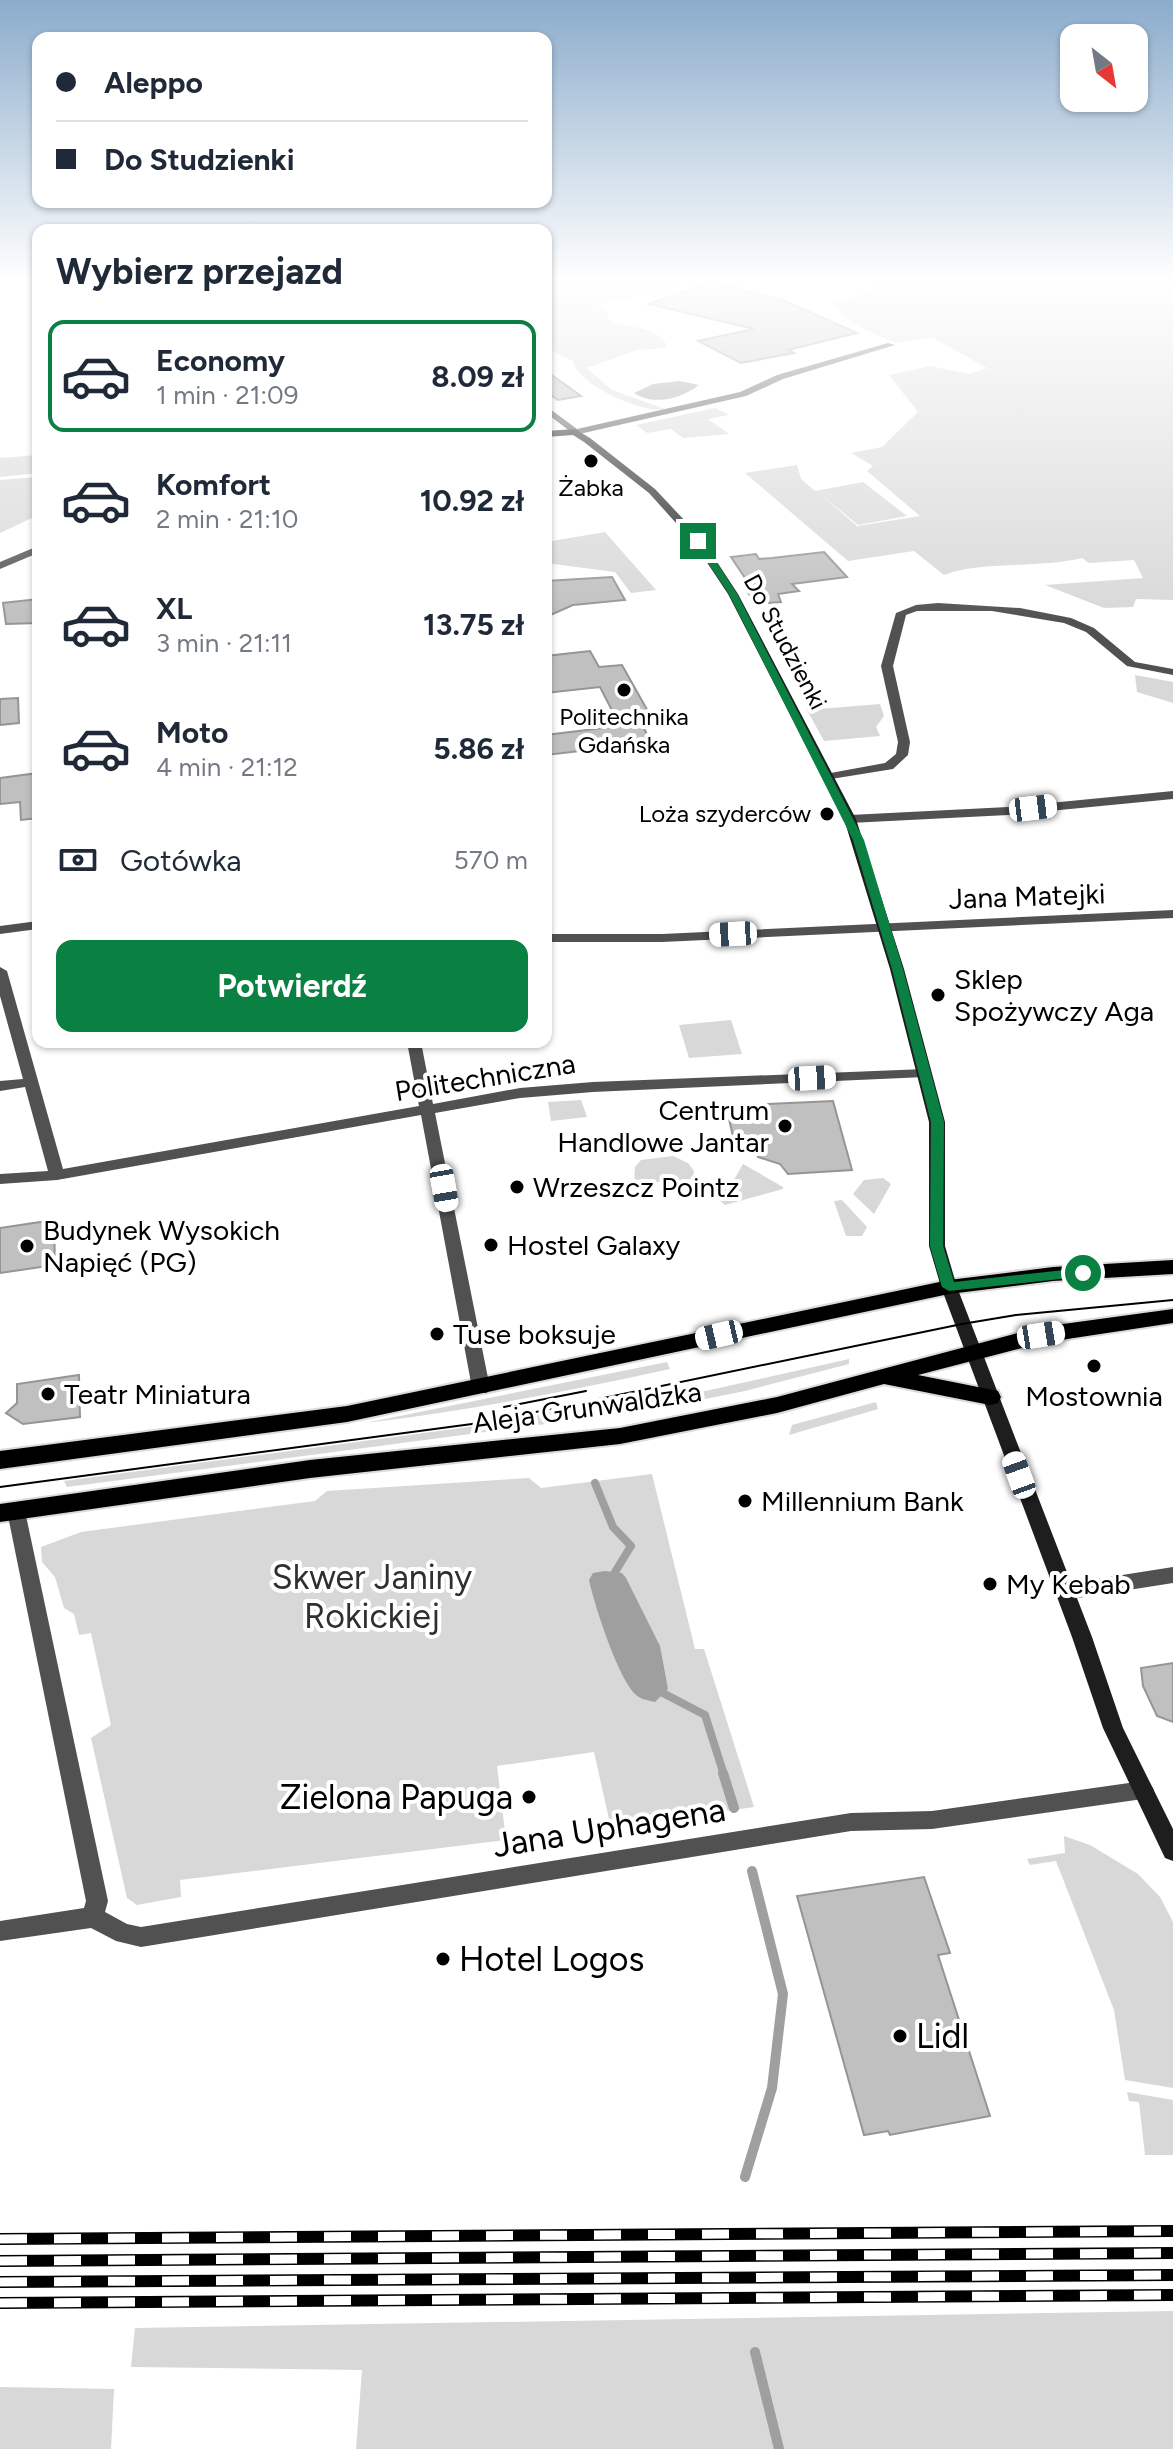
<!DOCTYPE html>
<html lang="pl">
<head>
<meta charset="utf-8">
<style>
  :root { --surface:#fff; --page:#f6f6f7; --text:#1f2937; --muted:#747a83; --line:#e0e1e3; --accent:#0b8043 }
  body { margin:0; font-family:Figtree,sans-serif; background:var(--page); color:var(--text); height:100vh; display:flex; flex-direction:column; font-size:30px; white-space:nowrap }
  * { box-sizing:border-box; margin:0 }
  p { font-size:26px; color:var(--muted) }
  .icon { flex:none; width:44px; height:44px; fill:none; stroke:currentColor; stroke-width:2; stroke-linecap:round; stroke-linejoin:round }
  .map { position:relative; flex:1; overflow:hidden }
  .drawer { position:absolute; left:32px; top:224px; width:520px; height:824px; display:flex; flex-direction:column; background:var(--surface); border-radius:16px; box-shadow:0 2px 6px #0004 }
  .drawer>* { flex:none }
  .hud { position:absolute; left:32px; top:32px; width:520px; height:176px; border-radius:16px; box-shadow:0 2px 6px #0004; display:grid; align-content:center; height:176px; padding:0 24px; background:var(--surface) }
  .needle { width:52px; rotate:149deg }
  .controls { position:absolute; left:1060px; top:24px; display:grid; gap:16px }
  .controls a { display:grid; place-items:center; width:88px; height:88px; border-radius:16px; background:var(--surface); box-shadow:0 2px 6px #0004; font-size:40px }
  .end { position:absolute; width:36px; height:36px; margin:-18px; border:10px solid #0b8043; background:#fff; box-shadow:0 0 0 4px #fff }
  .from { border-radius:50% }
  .car { position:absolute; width:24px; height:48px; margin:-24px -12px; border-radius:10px; box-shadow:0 0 6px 2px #0007; background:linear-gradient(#fff 24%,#345 0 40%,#fff 0 76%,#345 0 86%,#fff 0) }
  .hud b { display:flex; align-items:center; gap:28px; height:76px; font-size:30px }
  .hud b+b { border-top:2px solid var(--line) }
  .hud i { width:20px; height:20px; background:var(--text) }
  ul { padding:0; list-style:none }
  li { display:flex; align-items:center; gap:24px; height:112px; margin:0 16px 12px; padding:0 8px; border:4px solid transparent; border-radius:16px }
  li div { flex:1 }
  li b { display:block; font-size:30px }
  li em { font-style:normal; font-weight:700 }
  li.selected { border-color:var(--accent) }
  li>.icon { width:72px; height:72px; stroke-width:1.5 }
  h2 { padding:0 24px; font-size:36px; line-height:96px }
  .pay { display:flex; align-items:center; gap:20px; height:88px; padding:0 24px; font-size:30px }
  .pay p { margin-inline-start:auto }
  .cta { display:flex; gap:16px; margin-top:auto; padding:16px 24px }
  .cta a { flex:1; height:92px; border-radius:16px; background:var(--accent); color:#fff; font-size:32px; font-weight:700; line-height:92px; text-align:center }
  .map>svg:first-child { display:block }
  .green { fill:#d8d8d8 }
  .water { fill:#9f9f9f }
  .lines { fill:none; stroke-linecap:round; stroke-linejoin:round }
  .stream-far1 { stroke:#9f9f9f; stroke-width:8 }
  .stream { stroke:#9f9f9f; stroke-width:10 }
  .building { fill:#c0c0c0; stroke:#959595; stroke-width:2 }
  .primary-casing { stroke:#dbdbdb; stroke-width:4 }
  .minor { fill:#515151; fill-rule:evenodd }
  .secondary { fill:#1e1e1e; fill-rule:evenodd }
  .primary { fill:#000; fill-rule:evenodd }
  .tram { stroke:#000; stroke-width:2 }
  .rail-casing { stroke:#000; stroke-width:12 }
  .rail { stroke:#fff; stroke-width:9; stroke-dasharray:27; stroke-linecap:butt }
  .route { fill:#0b8043 }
  .poi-dot { fill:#000; stroke:#fff; stroke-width:3 }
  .labels { text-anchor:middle; stroke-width:8; stroke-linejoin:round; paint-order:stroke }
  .far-poi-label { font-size:24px; fill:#000; stroke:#fff }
  .far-street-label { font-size:24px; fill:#000; stroke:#fff }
  .street-label { font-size:28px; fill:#000; stroke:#fff }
  .poi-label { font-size:28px; fill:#000; stroke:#fff; text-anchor:start }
  .near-park-label { font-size:34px; fill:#2f2f2f; stroke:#fff }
  .near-poi-label { font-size:34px; fill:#000; stroke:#fff; text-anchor:start }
  .near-street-label { font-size:34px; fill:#000; stroke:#fff }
</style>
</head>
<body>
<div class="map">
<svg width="1173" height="2449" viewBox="0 0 1173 2449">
  <rect width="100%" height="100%" fill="#fff"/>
  <g class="green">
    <path d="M546,279H700L596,306L608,313L607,318C624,330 655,324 666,344L665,348L637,350L587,368L612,390L665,409C643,414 578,385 573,361L546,348Z"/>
    <path d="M885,279H1173V600L1136,599L1133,607L1104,608L1045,585L1143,578L1134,560L1089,563L1082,558C1037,569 983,560 944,575L914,551L848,561L745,473L797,465L801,479L815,491L863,482L907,516L858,525L819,493L857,526L920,516L867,471L873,466L851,453L882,447L918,412L889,375L931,366L970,374L987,368L932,337L895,343L853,324L831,303L860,295Z"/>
    <path d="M715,408L729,415L708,419L729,434L683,438L671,429L647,433L636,425Z"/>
    <path d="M38,455V473L0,477V458Z"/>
    <path d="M37,477L34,502H38V515L0,533V480Z"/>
    <path d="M605,532L656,590L631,593L615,572L546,563V542Z"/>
    <path d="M1135,675L1173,682V703L1137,692Z"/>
    <path d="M880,704L884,716L876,727L880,736L824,741L807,710Z"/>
    <path d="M731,1020L742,1054L689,1058L679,1025Z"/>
    <path d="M581,1100L587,1117L551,1121L548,1102Z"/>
    <path d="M673,1156L688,1163L694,1171L693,1179L634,1184L635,1167L641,1160Z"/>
    <path d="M743,1164L783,1187V1189L725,1205L714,1195L715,1188L735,1178Z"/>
    <path d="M883,1178L891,1184L874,1214L853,1194L864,1180Z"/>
    <path d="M842,1200L867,1227L862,1236H846L834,1201Z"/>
    <path d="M849,1359V1364L745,1391L645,1411L67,1487L64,1481L491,1424L678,1388L683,1396Z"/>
    <path d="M667,1362L670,1369C569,1391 468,1411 365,1423Z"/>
    <path d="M876,1402L878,1409L789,1435L792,1425Z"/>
    <path d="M652,1474L695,1649H704L754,1807L611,1828L594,1752L497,1766L506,1840L180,1880L181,1897L137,1905L127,1898L91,1738L111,1725L91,1633L79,1635L74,1614L64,1608L55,1577L42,1562L41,1547L81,1532L315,1501L327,1491L529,1478L541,1488Z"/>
    <path d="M1064,1836L1090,1845L1138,1874L1160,1897L1173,1922V2088L1125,2080L1114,2010L1056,1861L1030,1865L1027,1859L1065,1853Z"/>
    <path d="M1127,2092L1173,2100V2155H1145L1139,2102L1129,2101Z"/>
    <path d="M1173,2311V2449H356L362,2370L131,2367L135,2328Z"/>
    <path d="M0,2387L114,2389L111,2449H0Z"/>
  </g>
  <g class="water">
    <path d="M680,381L699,385C681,399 654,406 634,393L653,384Z"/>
    <path d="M605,1571L622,1573L626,1578L660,1646L668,1689L655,1702C646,1700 639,1699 633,1692C616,1671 595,1607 589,1580L593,1573Z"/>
  </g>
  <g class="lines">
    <g class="stream-far1">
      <path d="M595,1483L613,1527L631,1546L615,1572L618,1579"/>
      <path d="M659,1691L705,1715L724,1775"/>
    </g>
    <g class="stream">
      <path d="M723,1773L734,1808"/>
      <path d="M745,2177L772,2088L783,1994L752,1871"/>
      <path d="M755,2352L779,2449"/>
    </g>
  </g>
  <g class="building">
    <path d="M712,281L785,301L857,333L788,350L794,353L741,363L698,341L754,329L649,304Z"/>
    <path d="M546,371L581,396L558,400L546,392Z"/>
    <path d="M824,552L847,577L792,584L799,591L778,594L781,602L756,604L744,587L749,584L731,557L756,554L759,559L772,558Z"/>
    <path d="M612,577L625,600L573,605L546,617V581Z"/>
    <path d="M38,599V623L6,624L3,603Z"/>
    <path d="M590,651L599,667L622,665L654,722L642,724L651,743L546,755V735L620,726L600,687L546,693V656Z"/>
    <path d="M18,698L19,723L0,725V699Z"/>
    <path d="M38,773V818L21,820L20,802L0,804V778Z"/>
    <path d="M833,1101L852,1170L788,1174L780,1164L758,1157L757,1153L744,1149L743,1145H735L726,1106Z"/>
    <path d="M54,1220L55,1265L0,1273V1228Z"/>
    <path d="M79,1375L80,1417L23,1424L6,1413L17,1403V1384Z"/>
    <path d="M1173,1663V1722L1157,1716L1143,1686L1141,1668Z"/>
    <path d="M924,1877L950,1953L938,1955L990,2116L890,2135L888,2131L864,2135L797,1896Z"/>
  </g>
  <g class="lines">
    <g class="primary-casing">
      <g id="primary">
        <path d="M1173,1260V1274L1053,1281L949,1294L347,1422L0,1469V1451L347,1406L949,1280L1053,1267Z"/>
        <path d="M1173,1309V1323L1041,1343L918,1375L998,1391L1001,1397L998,1403L990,1405L884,1384L777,1413L620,1444L310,1478L0,1522V1504L310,1460L620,1428L777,1397L1041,1327Z"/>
      </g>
    </g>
    <g class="minor">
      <path d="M888,343L895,345L783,379L746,396L575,435L546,413V406L577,429L740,392L777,375Z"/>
      <path d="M38,546V553L0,569V562Z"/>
      <path d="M938,603L1020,608L1071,618L1094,628L1135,662L1173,669V675L1127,666L1086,632L1064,623L992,611H917L906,615L893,666L910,742L908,755L893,769L825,780V774L885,763L896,754L898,742L881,666L896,613L916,605Z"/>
      <path d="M1173,791V799L1008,815L850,823L844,819L850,815L1008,807Z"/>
      <path d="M1173,910V918L662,942H546V934H662Z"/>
      <path d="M38,921V929L0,934V926Z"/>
      <path d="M0,967L7,971L63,1169L419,1106L407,1042H421L433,1104L520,1088L593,1082L925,1069L932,1073L925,1077L593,1092L520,1098L435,1113L490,1388L487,1393H475L472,1388L421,1115L57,1180L0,1184V1174L48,1171L25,1087L0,1091V1081L23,1079L0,996Z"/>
      <path d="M16,1504L23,1506L25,1511L108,1901L105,1912L127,1924L141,1927L851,1813L932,1811L1143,1781L1150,1783L1154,1790L1150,1797L1143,1799L932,1829L851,1831L141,1947L116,1941L91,1928L0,1941V1921L84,1908L86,1901L7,1511L9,1506Z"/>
      <path d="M1173,1567V1583L1065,1600L1058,1597L1055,1592L1058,1587L1065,1584Z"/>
    </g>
    <path class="secondary" d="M575,429L590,438L655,489L702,539L738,594L856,819L904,969L945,1122V1246L957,1287L1092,1637L1123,1728L1173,1829V1861L1165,1858L1103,1728L1072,1637L941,1287L929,1246V1122L890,969L844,819L728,594L694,543L649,493L584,442L573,435L546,437V431Z"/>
    <use href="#primary" class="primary"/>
    <g class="tram">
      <path d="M504,1407L586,1391"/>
      <path d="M0,1487L487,1422L962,1324L1016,1315L1173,1300"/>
    </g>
    <g class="rail-casing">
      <g id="rail">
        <path d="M0,2239L1173,2231"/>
        <path d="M0,2261L1173,2253"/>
        <path d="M0,2282L1173,2275"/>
        <path d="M0,2303L1173,2295"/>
      </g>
    </g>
    <use href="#rail" class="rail"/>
  </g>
  <linearGradient id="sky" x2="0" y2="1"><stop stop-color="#8baccb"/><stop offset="0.45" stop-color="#fff"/><stop offset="1" stop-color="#fff" stop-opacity="0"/></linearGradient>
  <rect width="1173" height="622" fill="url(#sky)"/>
  <path class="route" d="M701,539L737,594L864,840L903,969L944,1122L943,1246L954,1282L1083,1268L1088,1269V1276L949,1291L942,1287L930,1246L931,1122L892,969L853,840L729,594L694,541Z"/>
  <g class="poi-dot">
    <circle cx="591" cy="461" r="8"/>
    <circle cx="624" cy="690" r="8"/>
    <circle cx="827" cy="814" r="8"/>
    <circle cx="938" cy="995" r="8"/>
    <circle cx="785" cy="1126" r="8"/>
    <circle cx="517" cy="1187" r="8"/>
    <circle cx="491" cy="1245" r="8"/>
    <circle cx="27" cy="1246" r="8"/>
    <circle cx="437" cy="1334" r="8"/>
    <circle cx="1094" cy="1366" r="8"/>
    <circle cx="48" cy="1394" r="8"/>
    <circle cx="745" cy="1501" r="8"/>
    <circle cx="990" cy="1584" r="8"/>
    <circle cx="529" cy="1797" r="8"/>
    <circle cx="443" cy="1959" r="8"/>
    <circle cx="900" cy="2036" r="8"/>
  </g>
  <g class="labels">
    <g class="far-poi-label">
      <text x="591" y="496">Żabka</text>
      <text x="624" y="725">Politechnika<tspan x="624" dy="28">Gdańska</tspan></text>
      <text x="811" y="822" text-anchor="end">Loża szyderców</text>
    </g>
    <g class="far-street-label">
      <text transform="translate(785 642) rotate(62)" y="8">Do Studzienki</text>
    </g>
    <g class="street-label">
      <text transform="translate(1027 896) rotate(-2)" y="10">Jana Matejki</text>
      <text transform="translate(485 1077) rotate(-9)" y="10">Politechniczna</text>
      <text transform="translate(587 1407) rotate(-8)" y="10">Aleja Grunwaldzka</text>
    </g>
    <g class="poi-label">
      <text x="954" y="989">Sklep<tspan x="954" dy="32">Spożywczy Aga</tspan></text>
      <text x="769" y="1120" text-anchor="end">Centrum<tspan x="769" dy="32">Handlowe Jantar</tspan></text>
      <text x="533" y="1197">Wrzeszcz Pointz</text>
      <text x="43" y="1240">Budynek Wysokich<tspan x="43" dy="32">Napięć (PG)</tspan></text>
      <text x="507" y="1255">Hostel Galaxy</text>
      <text x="453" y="1344">Tuse boksuje</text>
      <text x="64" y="1404">Teatr Miniatura</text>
      <text x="1094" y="1406" text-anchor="middle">Mostownia</text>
      <text x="761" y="1511">Millennium Bank</text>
      <text x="1006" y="1594">My Kebab</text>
    </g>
    <g class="near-park-label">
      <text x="372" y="1589">Skwer Janiny<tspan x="372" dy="39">Rokickiej</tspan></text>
    </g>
    <g class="near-poi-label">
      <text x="513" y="1809" text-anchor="end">Zielona Papuga</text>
      <text x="459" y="1971">Hotel Logos</text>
      <text x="916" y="2048">Lidl</text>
    </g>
    <g class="near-street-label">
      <text transform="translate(609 1827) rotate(-9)" y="12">Jana Uphagena</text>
    </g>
  </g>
</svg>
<div class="controls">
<a><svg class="needle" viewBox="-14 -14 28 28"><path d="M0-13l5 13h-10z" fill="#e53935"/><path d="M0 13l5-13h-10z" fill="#747a83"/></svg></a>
</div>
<i class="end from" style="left:1083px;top:1273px"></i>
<i class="end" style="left:698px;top:541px"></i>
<i class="car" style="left:1033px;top:808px;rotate:83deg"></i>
<i class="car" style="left:733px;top:934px;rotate:267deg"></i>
<i class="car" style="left:812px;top:1078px;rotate:87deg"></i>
<i class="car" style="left:444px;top:1188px;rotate:170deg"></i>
<i class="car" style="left:719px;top:1335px;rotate:257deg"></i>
<i class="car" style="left:1041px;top:1335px;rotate:81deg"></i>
<i class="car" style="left:1019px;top:1475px;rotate:340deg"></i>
<div class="hud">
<b><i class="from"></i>Aleppo</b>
<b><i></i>Do Studzienki</b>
</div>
<section class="drawer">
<h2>Wybierz przejazd</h2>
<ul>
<li class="selected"><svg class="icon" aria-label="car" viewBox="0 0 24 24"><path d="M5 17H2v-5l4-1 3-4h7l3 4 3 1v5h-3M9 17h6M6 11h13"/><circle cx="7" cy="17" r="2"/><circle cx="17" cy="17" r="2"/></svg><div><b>Economy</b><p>1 min · 21:09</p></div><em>8.09 zł</em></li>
<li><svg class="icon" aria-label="car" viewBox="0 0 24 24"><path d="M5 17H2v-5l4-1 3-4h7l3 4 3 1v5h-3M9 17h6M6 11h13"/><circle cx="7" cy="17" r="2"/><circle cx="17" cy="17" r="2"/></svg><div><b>Komfort</b><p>2 min · 21:10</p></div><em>10.92 zł</em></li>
<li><svg class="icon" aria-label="car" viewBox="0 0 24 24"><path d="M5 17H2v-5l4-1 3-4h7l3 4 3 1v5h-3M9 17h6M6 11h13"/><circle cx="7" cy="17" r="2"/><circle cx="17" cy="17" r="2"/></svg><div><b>XL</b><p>3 min · 21:11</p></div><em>13.75 zł</em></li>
<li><svg class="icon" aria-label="car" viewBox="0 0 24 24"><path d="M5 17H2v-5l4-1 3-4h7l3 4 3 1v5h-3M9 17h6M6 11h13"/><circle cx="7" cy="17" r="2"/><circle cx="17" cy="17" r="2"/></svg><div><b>Moto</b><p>4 min · 21:12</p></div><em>5.86 zł</em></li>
</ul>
<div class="pay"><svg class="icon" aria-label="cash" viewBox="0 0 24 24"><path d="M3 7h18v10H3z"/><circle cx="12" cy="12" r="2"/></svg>Gotówka<p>570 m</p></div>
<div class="cta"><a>Potwierdź</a></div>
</section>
</div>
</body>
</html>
